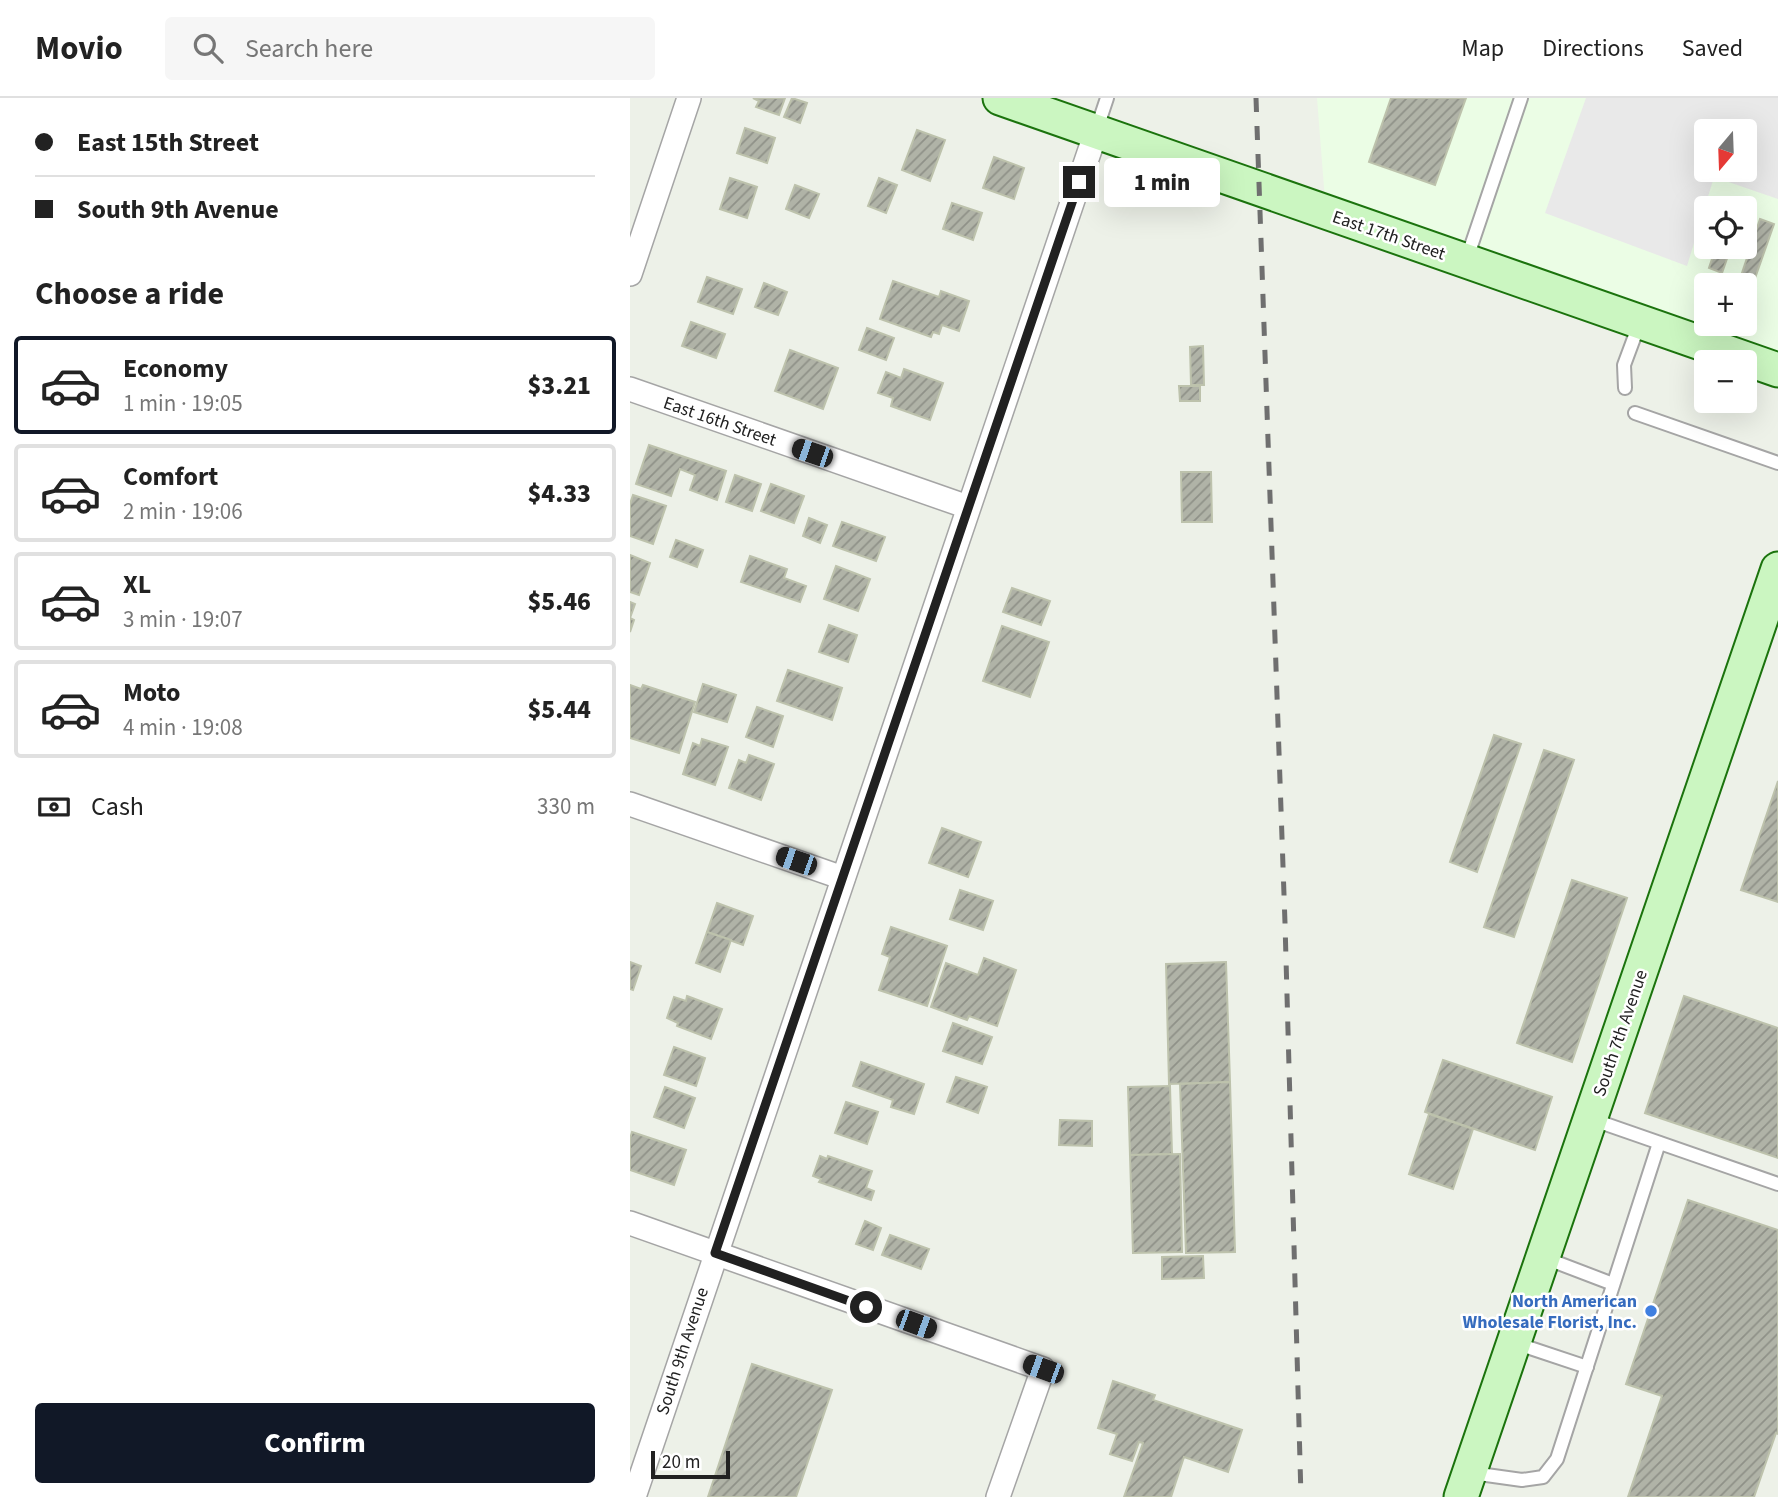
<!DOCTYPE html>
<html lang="en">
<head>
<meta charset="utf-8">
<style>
  :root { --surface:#fff; --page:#f6f6f6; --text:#222; --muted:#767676; --line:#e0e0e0; --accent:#111827 }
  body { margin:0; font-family:"Source Sans 3",sans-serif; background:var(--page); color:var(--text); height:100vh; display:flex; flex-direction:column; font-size:26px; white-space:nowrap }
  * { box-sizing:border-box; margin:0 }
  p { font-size:23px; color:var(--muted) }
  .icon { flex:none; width:38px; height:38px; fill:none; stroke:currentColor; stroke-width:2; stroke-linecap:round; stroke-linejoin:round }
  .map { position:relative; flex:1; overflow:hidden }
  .panel { display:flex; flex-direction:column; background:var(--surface); width:630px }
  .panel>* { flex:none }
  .banner { display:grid; align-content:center; height:154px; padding:0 35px; background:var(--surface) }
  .needle { width:46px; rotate:199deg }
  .buttons { position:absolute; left:1064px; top:21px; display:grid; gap:14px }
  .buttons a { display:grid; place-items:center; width:63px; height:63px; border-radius:7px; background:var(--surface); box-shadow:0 7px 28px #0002; font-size:35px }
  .scale { position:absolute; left:21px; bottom:18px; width:79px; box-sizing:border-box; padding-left:7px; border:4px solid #212121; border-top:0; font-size:19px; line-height:24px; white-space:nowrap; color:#212121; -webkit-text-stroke:5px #fff; paint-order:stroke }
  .end { position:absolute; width:32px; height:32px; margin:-16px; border:9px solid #212121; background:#fff; box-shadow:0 0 0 4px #fff }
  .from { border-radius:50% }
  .bubble { position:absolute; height:49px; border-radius:7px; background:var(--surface); box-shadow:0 7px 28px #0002; font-size:23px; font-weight:800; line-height:49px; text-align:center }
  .car { position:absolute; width:21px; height:42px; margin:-21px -10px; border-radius:9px; box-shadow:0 0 5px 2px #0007; background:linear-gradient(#222 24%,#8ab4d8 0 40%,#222 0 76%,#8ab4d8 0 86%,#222 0) }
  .banner b { display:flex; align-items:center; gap:24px; height:66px; font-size:26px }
  .banner b+b { border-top:2px solid var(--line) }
  .banner i { width:18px; height:18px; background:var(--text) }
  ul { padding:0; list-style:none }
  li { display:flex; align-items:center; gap:21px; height:98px; margin:0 14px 10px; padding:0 21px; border:4px solid var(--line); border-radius:7px }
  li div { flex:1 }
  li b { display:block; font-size:26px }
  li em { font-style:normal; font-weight:800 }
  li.active { border-color:var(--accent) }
  li>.icon { width:63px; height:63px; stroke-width:1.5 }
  h2 { padding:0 35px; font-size:32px; line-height:84px }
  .pay { display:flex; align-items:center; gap:18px; height:77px; padding:0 35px; font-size:26px }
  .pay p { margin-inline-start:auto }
  .primary-button { display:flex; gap:14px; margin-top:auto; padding:14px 35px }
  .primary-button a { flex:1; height:80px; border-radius:7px; background:var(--accent); color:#fff; font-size:28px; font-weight:800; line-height:80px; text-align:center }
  header { display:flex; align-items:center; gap:42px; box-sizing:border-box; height:98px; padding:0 35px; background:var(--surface); border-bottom:2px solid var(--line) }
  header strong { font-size:33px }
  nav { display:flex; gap:38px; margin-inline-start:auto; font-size:24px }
  .search { width:490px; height:63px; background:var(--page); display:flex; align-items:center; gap:18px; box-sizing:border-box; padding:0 24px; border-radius:7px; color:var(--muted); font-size:26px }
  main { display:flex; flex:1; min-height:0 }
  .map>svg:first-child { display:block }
  .education { fill:#ebfde5; fill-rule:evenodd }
  .parking { fill:#e9e9e9; fill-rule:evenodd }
  .building { fill:url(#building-hatch); stroke:#bdc2ac; stroke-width:2 }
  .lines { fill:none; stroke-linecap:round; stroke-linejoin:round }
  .lane-casing { stroke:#a5a5a5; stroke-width:16 }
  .street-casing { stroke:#a5a5a5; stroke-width:26 }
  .secondary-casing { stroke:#1b730d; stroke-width:37 }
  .lane { stroke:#fff; stroke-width:12 }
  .street { stroke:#fff; stroke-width:23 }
  .secondary { stroke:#cbf6c1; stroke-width:33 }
  .rail { stroke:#6f6f6f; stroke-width:5; stroke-dasharray:14 14; stroke-linecap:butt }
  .route { stroke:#212121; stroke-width:9 }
  .shop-dot { fill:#3f7fe0; stroke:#fff; stroke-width:2.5 }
  .labels { text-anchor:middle; stroke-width:5; stroke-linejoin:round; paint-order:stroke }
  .street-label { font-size:18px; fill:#212121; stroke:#fff }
  .shop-label { font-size:18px; font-weight:bold; fill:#366cbe; stroke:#fff; text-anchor:end }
</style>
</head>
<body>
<header>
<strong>Movio</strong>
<div class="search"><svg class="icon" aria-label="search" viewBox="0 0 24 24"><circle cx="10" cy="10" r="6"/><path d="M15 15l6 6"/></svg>Search here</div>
<nav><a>Map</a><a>Directions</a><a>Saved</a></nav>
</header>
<main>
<section class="panel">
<div class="banner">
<b><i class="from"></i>East 15th Street</b>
<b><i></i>South 9th Avenue</b>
</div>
<h2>Choose a ride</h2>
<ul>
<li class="active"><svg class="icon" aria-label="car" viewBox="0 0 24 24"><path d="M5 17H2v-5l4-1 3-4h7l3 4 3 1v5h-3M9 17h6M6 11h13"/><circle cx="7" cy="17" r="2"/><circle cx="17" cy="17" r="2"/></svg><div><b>Economy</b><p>1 min · 19:05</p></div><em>$3.21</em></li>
<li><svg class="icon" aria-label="car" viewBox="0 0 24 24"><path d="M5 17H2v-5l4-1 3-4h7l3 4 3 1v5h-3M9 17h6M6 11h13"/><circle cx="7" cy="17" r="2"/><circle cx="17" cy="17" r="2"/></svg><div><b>Comfort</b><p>2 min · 19:06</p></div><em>$4.33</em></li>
<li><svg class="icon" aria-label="car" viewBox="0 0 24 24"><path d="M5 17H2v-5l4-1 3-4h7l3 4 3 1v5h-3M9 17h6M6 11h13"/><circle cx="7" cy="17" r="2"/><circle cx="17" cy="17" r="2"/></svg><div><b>XL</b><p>3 min · 19:07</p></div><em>$5.46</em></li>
<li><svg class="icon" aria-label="car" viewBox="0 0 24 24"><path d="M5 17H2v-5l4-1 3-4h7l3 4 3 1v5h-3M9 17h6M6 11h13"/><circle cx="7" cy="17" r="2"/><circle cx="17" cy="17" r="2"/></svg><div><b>Moto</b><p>4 min · 19:08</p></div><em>$5.44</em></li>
</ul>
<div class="pay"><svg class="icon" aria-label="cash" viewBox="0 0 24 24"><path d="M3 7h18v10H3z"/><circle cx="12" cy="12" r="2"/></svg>Cash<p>330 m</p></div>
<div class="primary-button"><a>Confirm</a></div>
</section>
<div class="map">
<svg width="1148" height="1399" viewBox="0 0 1148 1399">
  <defs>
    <pattern id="building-hatch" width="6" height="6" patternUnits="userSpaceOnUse" patternTransform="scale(1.75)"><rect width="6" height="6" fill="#b0b3a7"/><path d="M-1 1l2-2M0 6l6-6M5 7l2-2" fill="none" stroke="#8f9188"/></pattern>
  </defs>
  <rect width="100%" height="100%" fill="#edf1e8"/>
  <path class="education" d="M687,0H1148V272L696,115ZM1076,33H1115V72H1076ZM1076,110H1115V149H1076ZM1076,187H1115V226H1076Z"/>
  <path class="parking" d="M956,0H1148V101L1084,79L1057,168L915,115ZM1076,33H1115V72H1076Z"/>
  <g class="building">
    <path d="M123,0H155L149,17L126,9L129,3Z"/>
    <path d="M162,0L177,5L170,25L154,19Z"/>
    <path d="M761,0H836L805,87L739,64Z"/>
    <path d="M115,30L145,40L137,65L107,55Z"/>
    <path d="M287,32L315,42L300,83L272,72Z"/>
    <path d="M364,59L394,70L384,101L353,90Z"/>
    <path d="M100,80L127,89L117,120L90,111Z"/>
    <path d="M249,80L267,87L256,115L238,108Z"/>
    <path d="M165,87L189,96L179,120L156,111Z"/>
    <path d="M322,105L352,115L343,142L313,131Z"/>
    <path d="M1130,121L1144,126L1123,186L1110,181Z"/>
    <path d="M1086,149H1101L1092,175L1079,170Z"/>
    <path d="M77,179L112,191L103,216L68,204Z"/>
    <path d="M263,183L309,199L311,193L339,203L329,233L312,227L309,236L303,234L301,239L250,221Z"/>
    <path d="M134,185L157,194L148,217L125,209Z"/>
    <path d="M61,224L95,236L86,260L52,248Z"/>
    <path d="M237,230L264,240L256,262L229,252Z"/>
    <path d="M573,248L574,287H561L560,249Z"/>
    <path d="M160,252L208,270L193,311L145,293Z"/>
    <path d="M274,271L313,285L300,322L261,308L263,300L248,295L256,274L271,280Z"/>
    <path d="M549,288H570V303H550Z"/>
    <path d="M19,347L96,373L87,402L60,392L65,377L50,371L41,398L6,386Z"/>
    <path d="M551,374H581L582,424H552Z"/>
    <path d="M105,377L131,386L122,413L96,404Z"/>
    <path d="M141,386L174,398L164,425L131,413Z"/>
    <path d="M3,397L36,408L23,446L0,438V406Z"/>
    <path d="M179,420L197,427L190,445L173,438Z"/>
    <path d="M212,424L255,439L246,463L203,448Z"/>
    <path d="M46,442L73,452L67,469L40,459Z"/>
    <path d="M0,457L20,465L9,497L0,494Z"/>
    <path d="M120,458L157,471L154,480L176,488L170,504L111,484Z"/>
    <path d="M206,468L240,481L228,513L194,501Z"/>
    <path d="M382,490L420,503L411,527L373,514Z"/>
    <path d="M0,504L5,506L0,520L4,522L0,534Z"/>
    <path d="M199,527L227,537L218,564L189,554Z"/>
    <path d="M372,528L419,544L400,599L353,583Z"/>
    <path d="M158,572L212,590L202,622L147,603Z"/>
    <path d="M73,586L106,597L97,624L64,614Z"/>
    <path d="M0,587L11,591L13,587L65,604L49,655L0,640Z"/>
    <path d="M127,609L153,618L143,649L116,639Z"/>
    <path d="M864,637L891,646L847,774L820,764Z"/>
    <path d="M72,641L98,649L85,687L53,676L63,645L70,648Z"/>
    <path d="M914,652L944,662L884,839L854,829Z"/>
    <path d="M119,657L144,666L131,702L99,690L109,662L116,665Z"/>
    <path d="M1148,683V804L1111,792Z"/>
    <path d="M312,730L351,744L338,779L299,765Z"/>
    <path d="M942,782L997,800L942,964L887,945Z"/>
    <path d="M330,792L363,803L353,832L320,821Z"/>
    <path d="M87,805L123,818L113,847L77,834Z"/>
    <path d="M261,829L317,848L297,908L249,892L260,859L252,856Z"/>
    <path d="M77,834L101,842L90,874L66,865Z"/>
    <path d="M354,860L386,872L367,928L339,918L337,922L301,909L316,865L348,877Z"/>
    <path d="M0,864L11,868L3,892L0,891Z"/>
    <path d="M596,864L600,984L539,986L536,866Z"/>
    <path d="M57,898L92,911L81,941L47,928L48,925L37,920L44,899L56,903Z"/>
    <path d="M1054,898L1148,930V1060L1015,1015Z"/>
    <path d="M323,925L362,939L352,966L313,953Z"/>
    <path d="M44,949L75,960L66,988L34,977Z"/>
    <path d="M813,962L922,999L905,1052L795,1014Z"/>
    <path d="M231,964L294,986L284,1016L261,1009L263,1002L223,988Z"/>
    <path d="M326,979L357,989L348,1015L317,1004Z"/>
    <path d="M600,984L605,1154L556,1155L550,986Z"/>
    <path d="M540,988L542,1056L500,1057L498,989Z"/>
    <path d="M35,989L65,1000L54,1030L24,1019Z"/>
    <path d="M216,1004L248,1014L237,1046L205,1035Z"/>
    <path d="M799,1016L843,1031L823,1091L779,1076Z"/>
    <path d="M430,1022L462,1023V1048L429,1047Z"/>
    <path d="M2,1034L56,1052L44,1087L0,1072V1041Z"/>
    <path d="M550,1056L552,1154L503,1155L500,1057Z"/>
    <path d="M190,1058L197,1061L198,1058L242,1073L236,1090L244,1093L241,1102L189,1084L191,1081L183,1078Z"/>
    <path d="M1058,1102L1148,1132V1336L1146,1335L1124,1399H998L1032,1298L996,1286Z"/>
    <path d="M235,1123L251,1130L243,1152L226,1146Z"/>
    <path d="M260,1137L299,1151L291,1171L252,1157Z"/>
    <path d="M573,1158L574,1180L532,1181V1159Z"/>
    <path d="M122,1266L202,1292L166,1399H78Z"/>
    <path d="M483,1283L525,1297L523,1302L612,1332L598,1374L554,1359L541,1399H494L513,1345L509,1344L502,1363L480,1356L487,1336L468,1330Z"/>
  </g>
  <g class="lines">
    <g class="lane-casing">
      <g id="lane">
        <path d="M466,33L477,0"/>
        <path d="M836,163L891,0"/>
        <path d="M995,290L994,267L1010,224"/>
        <path d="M1005,315L1148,365"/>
        <path d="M961,1021L1148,1086"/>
        <path d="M915,1160L983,1186"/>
        <path d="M885,1245L957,1269"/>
        <path d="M842,1375L892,1382L913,1379L927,1361L1029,1045"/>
      </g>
    </g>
    <g class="street-casing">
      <g id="street">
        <path d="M0,176L59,0"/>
        <path d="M0,291L338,409"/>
        <path d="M0,706L213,780"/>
        <path d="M0,1125L413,1271L368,1399"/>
        <path d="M4,1399L466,34"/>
      </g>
    </g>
    <g class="secondary-casing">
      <g id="secondary">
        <path d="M370,0L1148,272"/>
        <path d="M831,1399L1148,471"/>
      </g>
    </g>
    <use href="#lane" class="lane"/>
    <use href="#street" class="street"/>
    <use href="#secondary" class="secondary"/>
    <path class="rail" d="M626,0L655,825L671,1399"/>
  </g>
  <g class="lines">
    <path class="route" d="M236,1209L85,1155L449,84"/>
  </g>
  <circle class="shop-dot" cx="1021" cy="1213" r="7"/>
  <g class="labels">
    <g class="street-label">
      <text transform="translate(759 137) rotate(19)" y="6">East 17th Street</text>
      <text transform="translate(90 323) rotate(19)" y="6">East 16th Street</text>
      <text transform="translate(990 935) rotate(-71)" y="6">South 7th Avenue</text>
      <text transform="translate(52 1253) rotate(-72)" y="6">South 9th Avenue</text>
    </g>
    <g class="shop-label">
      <text x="1007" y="1209">North American<tspan x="1007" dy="21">Wholesale Florist, Inc.</tspan></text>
    </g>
  </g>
</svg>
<div class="buttons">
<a><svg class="needle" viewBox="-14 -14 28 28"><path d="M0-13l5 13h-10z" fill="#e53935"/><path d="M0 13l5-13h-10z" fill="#767676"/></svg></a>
<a><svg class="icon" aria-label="locate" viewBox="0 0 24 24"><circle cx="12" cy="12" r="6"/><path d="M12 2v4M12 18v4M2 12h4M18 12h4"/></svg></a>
<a>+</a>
<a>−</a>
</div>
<div class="scale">20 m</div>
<i class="end from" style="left:236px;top:1209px"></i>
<i class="end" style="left:449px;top:84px"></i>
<div class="bubble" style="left:474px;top:60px;width:116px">1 min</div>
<i class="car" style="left:182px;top:355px;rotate:289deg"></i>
<i class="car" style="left:166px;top:763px;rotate:289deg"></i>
<i class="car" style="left:286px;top:1226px;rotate:110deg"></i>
<i class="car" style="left:413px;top:1271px;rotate:290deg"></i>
</div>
</main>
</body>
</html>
